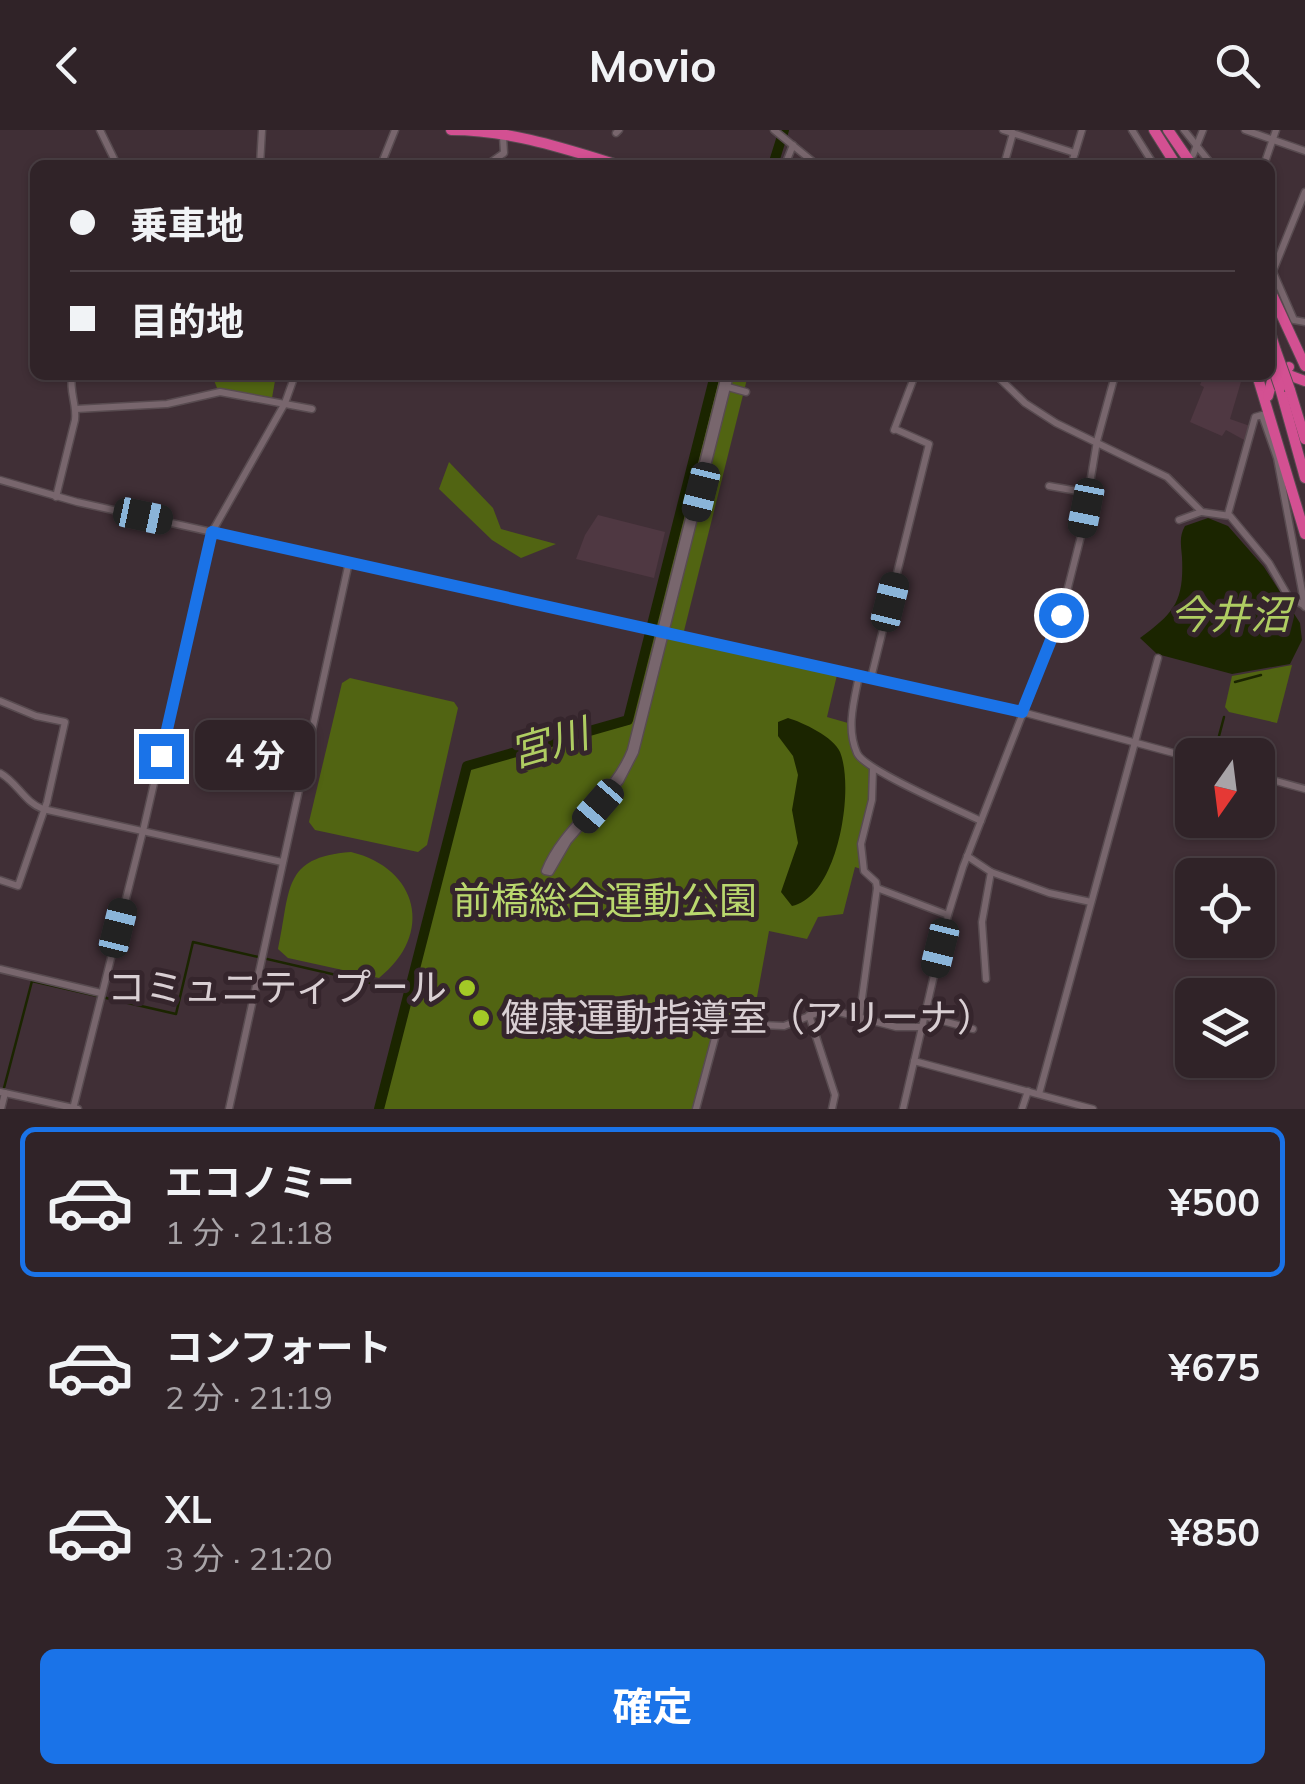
<!DOCTYPE html>
<html lang="ja">
<head>
<meta charset="utf-8">
<style>
  :root { --surface:#302328; --page:#3c2f34; --text:#f1f3f6; --muted:#a8a4a8; --line:#4b4045; --accent:#1a73e8 }
  body { margin:0; font-family:Mulish,"Noto Sans JP",sans-serif; background:var(--page); color:var(--text); height:100vh; display:flex; flex-direction:column; font-size:38px; white-space:nowrap }
  * { box-sizing:border-box; margin:0 }
  p { font-size:32px; color:var(--muted) }
  .icon { flex:none; width:55px; height:55px; fill:none; stroke:currentColor; stroke-width:2; stroke-linecap:round; stroke-linejoin:round }
  .map { position:relative; height:979px; overflow:hidden }
  .drawer { display:flex; flex-direction:column; background:var(--surface); flex:1 }
  .drawer>* { flex:none }
  .guide { position:absolute; left:30px; top:30px; width:1245px; height:220px; border-radius:15px; box-shadow:0 2px 8px #0004,0 0 0 2px var(--line); display:grid; align-content:center; height:220px; padding:0 40px; background:var(--surface) }
  .needle { width:65px; rotate:194deg }
  .buttons { position:absolute; left:1175px; top:608px; display:grid; gap:20px }
  .buttons a { display:grid; place-items:center; width:100px; height:100px; border-radius:15px; background:var(--surface); box-shadow:0 2px 8px #0004,0 0 0 2px var(--line); font-size:50px }
  .end { position:absolute; width:45px; height:45px; margin:-22px; border:12px solid #1a73e8; background:#fff; box-shadow:0 0 0 5px #fff }
  .from { border-radius:50% }
  .bubble { position:absolute; height:70px; border-radius:15px; background:var(--surface); box-shadow:0 2px 8px #0004,0 0 0 2px var(--line); font-size:32px; font-weight:700; line-height:70px; text-align:center }
  .car { position:absolute; width:30px; height:60px; margin:-30px -15px; border-radius:12px; box-shadow:0 0 8px 2px #0007; background:linear-gradient(#222 24%,#8ab4d8 0 40%,#222 0 76%,#8ab4d8 0 86%,#222 0) }
  .guide b { display:flex; align-items:center; gap:35px; height:95px; font-size:38px }
  .guide b+b { border-top:2px solid var(--line) }
  .guide i { width:25px; height:25px; background:var(--text) }
  ul { padding:18px 0 0; list-style:none }
  li { display:flex; align-items:center; gap:30px; height:150px; margin:0 20px 15px; padding:0 20px; border:5px solid transparent; border-radius:15px }
  li div { flex:1 }
  li b { display:block; font-size:38px }
  li em { font-style:normal; font-weight:700 }
  li.selected { border-color:var(--accent) }
  li>.icon { width:90px; height:90px; stroke-width:1.5 }
  .cta { display:flex; gap:20px; margin-top:auto; padding:20px 40px }
  .cta a { flex:1; height:115px; border-radius:15px; background:var(--accent); color:#fff; font-size:40px; font-weight:700; line-height:115px; text-align:center }
  header { display:flex; justify-content:space-between; align-items:center; height:130px; padding:0 40px; background:var(--surface); font-size:45px; font-weight:700 }
  .map>svg:first-child { display:block }
  .built { fill:#4f3842 }
  .green { fill:#516412 }
  .water { fill:#1b2500 }
  .lines { fill:none; stroke-linecap:round; stroke-linejoin:round }
  .stream { stroke:#1b2500; stroke-width:2.5 }
  .river { stroke:#1b2500; stroke-width:10 }
  .minor-casing { stroke:#584b50; stroke-width:9 }
  .highway-casing { stroke:#584b50; stroke-width:12 }
  .minor { stroke:#78666d; stroke-width:6 }
  .highway { stroke:#d35092; stroke-width:10 }
  .highway-bridge-casing { stroke:#584b50; stroke-width:12; stroke-linecap:butt }
  .highway-bridge { stroke:#d35092; stroke-width:10 }
  .route { stroke:#1a73e8; stroke-width:12 }
  .poi-dot { fill:#a3c926; stroke:#35252c; stroke-width:4 }
  .labels { text-anchor:middle; stroke-width:10; stroke-linejoin:round; paint-order:stroke }
  .park-label { font-size:38px; fill:#bad86e; stroke:#35252c }
  .poi-label { font-size:38px; fill:#d9cfd3; stroke:#35252c; text-anchor:end }
  .water-label { font-size:40px; font-style:italic; fill:#afcd62; stroke:#35252c }
</style>
</head>
<body>
<header><svg class="icon" aria-label="back" viewBox="0 0 24 24"><path d="M15 5l-7 7 7 7"/></svg>Movio<svg class="icon" aria-label="search" viewBox="0 0 24 24"><circle cx="10" cy="10" r="6"/><path d="M15 15l6 6"/></svg></header>
<div class="map">
<svg width="1305" height="979" viewBox="0 0 1305 979">
  <rect width="100%" height="100%" fill="#402f36"/>
  <g class="built">
    <path d="M1204,245H1243L1230,289L1250,296L1246,311L1226,300L1222,306L1190,292L1204,257L1200,255Z"/>
    <path d="M598,385L665,402L654,448L576,429L585,405Z"/>
  </g>
  <g class="green">
    <path d="M212,245H276L272,268L217,258Z"/>
    <path d="M718,245H748L682,509L837,545L827,587L848,593L856,626L869,639L870,653L861,739L855,737L843,784L818,787L807,809L769,801L755,878L747,893L715,895L692,979H383L469,637L631,594Z"/>
    <path d="M449,332L493,378L501,399L556,414L521,428L492,410L439,359Z"/>
    <path d="M1292,535L1277,593L1229,582L1225,577L1232,546Z"/>
    <path d="M350,548L454,572L458,578L427,715L418,722L315,700L309,692L342,553Z"/>
    <path d="M351,722C418,738 435,804 379,848L288,828L278,819C291,761 281,727 351,722Z"/>
  </g>
  <g class="water">
    <path d="M1208,388L1228,396L1264,437L1300,493L1302,510L1290,534L1232,544L1157,524L1140,508C1175,482 1184,471 1182,427C1181,415 1179,406 1185,396Z"/>
    <path d="M788,588C802,592 834,607 840,622C855,659 838,767 792,776L781,762L798,713L792,680L798,645L793,626L778,606V592Z"/>
  </g>
  <g class="lines">
    <g class="stream">
      <path d="M1235,552L1261,545"/>
      <path d="M1214,625L1224,587"/>
      <path d="M4,958L32,851L176,884L193,812L410,862"/>
    </g>
    <g class="river">
      <path d="M773,35L784,0"/>
      <path d="M379,979L467,636L628,590L715,245"/>
    </g>
    <g class="minor-casing">
      <g id="minor">
        <path d="M100,0L117,35"/>
        <path d="M774,0L817,35"/>
        <path d="M1003,0L1075,23L1071,35"/>
        <path d="M1132,0L1154,35"/>
        <path d="M1184,0L1212,35"/>
        <path d="M1245,0L1305,21"/>
        <path d="M616,3L619,0"/>
        <path d="M1075,23L1082,0"/>
        <path d="M1193,25L1203,0"/>
        <path d="M260,35L262,0"/>
        <path d="M381,35L395,0"/>
        <path d="M487,35L504,23L503,6"/>
        <path d="M785,35L793,15"/>
        <path d="M1004,35L1013,3"/>
        <path d="M1264,35L1276,0"/>
        <path d="M1270,135L1294,190L1305,192"/>
        <path d="M1273,141L1305,62"/>
        <path d="M725,245L631,620C613,667 564,694 545,741L550,742L568,711L620,651L635,622L730,245"/>
        <path d="M996,245L1025,273L1056,293L1167,347L1202,382L1230,386L1269,433L1288,466L1305,476"/>
        <path d="M728,257L746,262"/>
        <path d="M76,279L167,274L220,262L312,279"/>
        <path d="M894,300L915,245"/>
        <path d="M0,350L77,372L1022,582L1192,628"/>
        <path d="M1049,356L1089,363"/>
        <path d="M56,367L75,290C77,274 69,262 72,245"/>
        <path d="M1228,384L1255,287L1262,285L1277,328L1305,477"/>
        <path d="M1179,390L1201,382"/>
        <path d="M859,546C854,571 846,598 857,623C864,640 959,680 981,691"/>
        <path d="M871,548L929,314L895,299"/>
        <path d="M0,571L36,586L65,592L47,672L18,756L0,750"/>
        <path d="M0,643C17,652 25,673 43,679L282,732"/>
        <path d="M1258,646L1305,659"/>
        <path d="M967,726L991,742L982,792L986,849"/>
        <path d="M991,742L1049,763L1091,772"/>
        <path d="M877,758L948,785"/>
        <path d="M0,839L101,863"/>
        <path d="M809,885L835,965L832,979"/>
        <path d="M924,886L973,899"/>
        <path d="M859,890L877,758L876,752L864,741L861,714L872,670L873,639"/>
        <path d="M914,931L1093,979"/>
        <path d="M0,962L78,979"/>
        <path d="M1039,964L1158,528"/>
        <path d="M1,979L5,963"/>
        <path d="M73,979L143,701L212,402L285,273L295,245"/>
        <path d="M229,979L349,432"/>
        <path d="M696,979L719,893L784,896L827,879L896,897H921"/>
        <path d="M903,979L948,785L963,737L1061,485L1082,402L1097,311L1115,245"/>
        <path d="M1022,979L1028,961"/>
      </g>
    </g>
    <g class="highway-casing">
      <g id="highway">
        <path d="M451,0C509,0 563,18 618,35"/>
        <path d="M1154,0L1176,35"/>
        <path d="M1168,0L1192,35"/>
        <path d="M1270,160L1305,236"/>
        <path d="M1270,202L1276,221"/>
        <path d="M1278,241L1305,251"/>
        <path d="M1257,245L1305,404"/>
        <path d="M1280,258L1305,348"/>
        <path d="M1290,260L1305,309"/>
        <path d="M1268,266L1273,247L1289,237"/>
      </g>
    </g>
    <use href="#minor" class="minor"/>
    <use href="#highway" class="highway"/>
    <g class="highway-bridge-casing">
      <g id="highway-bridge">
        <path d="M1276,221L1290,260"/>
        <path d="M1270,229L1280,258"/>
      </g>
    </g>
    <use href="#highway-bridge" class="highway-bridge"/>
  </g>
  <g class="lines">
    <path class="route" d="M161,626L212,402L1022,582L1061,485"/>
  </g>
  <g class="poi-dot">
    <circle cx="467" cy="858" r="10"/>
    <circle cx="481" cy="888" r="10"/>
  </g>
  <g class="labels">
    <g class="park-label">
      <text x="605" y="784">前橋総合運動公園</text>
    </g>
    <g class="poi-label">
      <text x="447" y="871">コミュニティプール</text>
      <text x="501" y="901" text-anchor="start">健康運動指導室（アリーナ）</text>
    </g>
    <g class="water-label">
      <text x="1230" y="499">今井沼</text>
      <text transform="translate(549 613) rotate(-16)" y="14">宮川</text>
    </g>
  </g>
</svg>
<div class="buttons">
<a><svg class="needle" viewBox="-14 -14 28 28"><path d="M0-13l5 13h-10z" fill="#e53935"/><path d="M0 13l5-13h-10z" fill="#a8a4a8"/></svg></a>
<a><svg class="icon" aria-label="locate" viewBox="0 0 24 24"><circle cx="12" cy="12" r="6"/><path d="M12 2v4M12 18v4M2 12h4M18 12h4"/></svg></a>
<a><svg class="icon" aria-label="layers" viewBox="0 0 24 24"><path d="M12 4l9 5-9 5-9-5zM3 14l9 5 9-5"/></svg></a>
</div>
<i class="end from" style="left:1061px;top:485px"></i>
<i class="end" style="left:161px;top:626px"></i>
<div class="bubble" style="left:195px;top:590px;width:120px">4 分</div>
<i class="car" style="left:701px;top:362px;rotate:194deg"></i>
<i class="car" style="left:1086px;top:378px;rotate:191deg"></i>
<i class="car" style="left:143px;top:386px;rotate:102deg"></i>
<i class="car" style="left:890px;top:472px;rotate:14deg"></i>
<i class="car" style="left:598px;top:676px;rotate:221deg"></i>
<i class="car" style="left:118px;top:798px;rotate:14deg"></i>
<i class="car" style="left:940px;top:818px;rotate:194deg"></i>
<div class="guide">
<b><i class="from"></i>乗車地</b>
<b><i></i>目的地</b>
</div>
</div>
<section class="drawer">
<ul>
<li class="selected"><svg class="icon" aria-label="car" viewBox="0 0 24 24"><path d="M5 17H2v-5l4-1 3-4h7l3 4 3 1v5h-3M9 17h6M6 11h13"/><circle cx="7" cy="17" r="2"/><circle cx="17" cy="17" r="2"/></svg><div><b>エコノミー</b><p>1 分 · 21:18</p></div><em>¥500</em></li>
<li><svg class="icon" aria-label="car" viewBox="0 0 24 24"><path d="M5 17H2v-5l4-1 3-4h7l3 4 3 1v5h-3M9 17h6M6 11h13"/><circle cx="7" cy="17" r="2"/><circle cx="17" cy="17" r="2"/></svg><div><b>コンフォート</b><p>2 分 · 21:19</p></div><em>¥675</em></li>
<li><svg class="icon" aria-label="car" viewBox="0 0 24 24"><path d="M5 17H2v-5l4-1 3-4h7l3 4 3 1v5h-3M9 17h6M6 11h13"/><circle cx="7" cy="17" r="2"/><circle cx="17" cy="17" r="2"/></svg><div><b>XL</b><p>3 分 · 21:20</p></div><em>¥850</em></li>
</ul>
<div class="cta"><a>確定</a></div>
</section>
</body>
</html>
